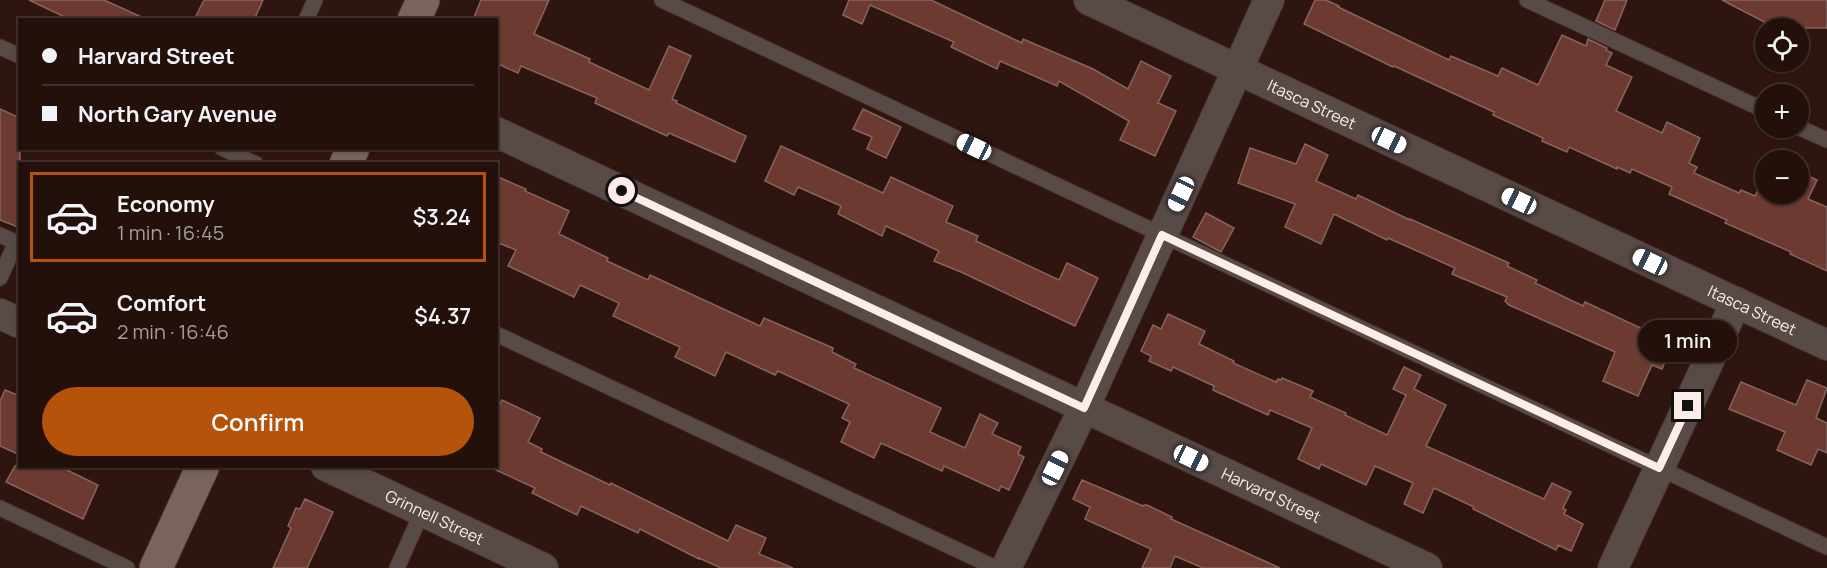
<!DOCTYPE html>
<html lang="en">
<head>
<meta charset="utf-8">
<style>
  :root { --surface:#23100b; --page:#2f1e19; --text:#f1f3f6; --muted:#a39d9d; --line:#40302c; --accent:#b45309 }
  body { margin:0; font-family:Manrope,sans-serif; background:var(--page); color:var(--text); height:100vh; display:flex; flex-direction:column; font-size:22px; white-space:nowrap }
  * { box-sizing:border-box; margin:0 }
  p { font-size:20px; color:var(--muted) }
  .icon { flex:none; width:33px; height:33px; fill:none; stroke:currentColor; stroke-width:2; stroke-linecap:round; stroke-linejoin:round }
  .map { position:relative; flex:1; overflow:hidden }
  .side { position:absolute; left:18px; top:162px; width:480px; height:306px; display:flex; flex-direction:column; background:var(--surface); border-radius:0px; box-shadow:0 2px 4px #0004,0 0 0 2px var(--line) }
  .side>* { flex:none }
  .guide { position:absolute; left:18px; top:18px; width:480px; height:132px; border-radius:0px; box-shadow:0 2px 4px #0004,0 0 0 2px var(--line); display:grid; align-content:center; height:132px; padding:0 24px; background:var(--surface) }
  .buttons { position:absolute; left:1755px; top:18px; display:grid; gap:12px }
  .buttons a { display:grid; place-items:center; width:54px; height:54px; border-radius:50%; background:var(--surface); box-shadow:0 2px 4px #0004,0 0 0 2px var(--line); font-size:30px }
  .end { position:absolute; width:27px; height:27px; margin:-14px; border:8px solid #fdedea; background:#111; box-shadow:0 0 0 3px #111 }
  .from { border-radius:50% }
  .bubble { position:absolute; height:42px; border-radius:21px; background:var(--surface); box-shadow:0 2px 4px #0004,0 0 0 2px var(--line); font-size:20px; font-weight:600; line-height:42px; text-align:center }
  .car { position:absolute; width:18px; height:36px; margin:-18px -9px; border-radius:8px; box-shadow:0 0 4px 2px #0007; background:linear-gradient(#fff 24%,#345 0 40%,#fff 0 76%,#345 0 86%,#fff 0) }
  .guide b { display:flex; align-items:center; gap:21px; height:57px; font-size:22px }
  .guide b+b { border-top:2px solid var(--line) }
  .guide i { width:15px; height:15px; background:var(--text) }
  ul { padding:10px 0 0; list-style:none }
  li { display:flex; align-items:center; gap:18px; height:90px; margin:0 12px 9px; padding:0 12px; border:3px solid transparent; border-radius:0px }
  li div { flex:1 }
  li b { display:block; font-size:22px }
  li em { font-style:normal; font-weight:600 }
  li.current { border-color:var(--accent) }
  li>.icon { width:54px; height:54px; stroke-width:1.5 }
  .button { display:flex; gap:12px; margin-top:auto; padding:12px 24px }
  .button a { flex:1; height:69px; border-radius:36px; background:var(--accent); color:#fff; font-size:24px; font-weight:600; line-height:69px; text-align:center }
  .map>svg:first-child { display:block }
  .building { fill:#6c3a30; stroke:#86655e; stroke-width:1.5 }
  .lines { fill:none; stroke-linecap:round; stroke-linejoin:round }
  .service-casing { stroke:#482f29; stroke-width:17 }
  .minor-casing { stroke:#482f29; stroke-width:32 }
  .secondary-casing { stroke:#482f29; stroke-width:35 }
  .service { stroke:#584a46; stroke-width:15 }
  .minor { stroke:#584a46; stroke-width:30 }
  .secondary { stroke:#79635d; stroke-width:33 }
  .route { stroke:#fdedea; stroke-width:8 }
  .labels { text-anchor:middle; stroke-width:4.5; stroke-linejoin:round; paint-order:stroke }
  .street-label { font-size:16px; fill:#fdedea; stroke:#2f150f }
</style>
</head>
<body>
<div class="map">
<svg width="1827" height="568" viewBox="0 0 1827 568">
  <rect width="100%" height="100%" fill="#2f150f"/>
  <g class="building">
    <path d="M29,0H104L148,20H71Z"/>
    <path d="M204,0H263L254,20H194Z"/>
    <path d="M481,0H549L534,34L590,59L589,62L649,90L669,46L691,56L672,99L677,101L676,103L746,136L735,162L669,133L667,136L595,103L597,98L521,66L518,73L496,63V20H473Z"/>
    <path d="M849,0H931L1022,43L1023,39L1093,69L1128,89L1141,61L1171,76L1158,103L1176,111L1155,156L1120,140L1129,121L1059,81L1057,86L1000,61L997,69L951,47L954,42L870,5L862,24L843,15Z"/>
    <path d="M1315,0H1326L1339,6L1338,7L1449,60L1451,56L1498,76L1502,68L1538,85L1562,35L1586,46L1588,39L1607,48L1606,50L1612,53L1606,65L1632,77L1616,111L1662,133L1667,122L1700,138L1689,163L1697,167L1694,173L1739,193L1741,190L1755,196L1766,174V194H1798V171L1817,180L1808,199L1827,207V271L1790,254L1791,252L1725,223L1727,220L1669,194L1672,187L1632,169L1630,173L1617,167V169L1569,147L1567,152L1542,141L1543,138L1493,115L1494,112L1394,66L1393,67L1304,24Z"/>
    <path d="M1605,0H1627L1615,30L1596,21Z"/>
    <path d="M1722,0H1827V28H1776Z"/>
    <path d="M0,109L20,118V228L0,220Z"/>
    <path d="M863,109L901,127L886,158L867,149L872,137L853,129Z"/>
    <path d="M1305,144L1328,155L1316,181L1356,199L1358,195L1410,220V219L1509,263L1507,266L1537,280L1535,283L1583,306L1585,302L1673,343L1662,369L1652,365L1638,396L1603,381L1615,352L1509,305L1505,301L1507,297L1452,274L1455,268L1388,238L1387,240L1334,214L1321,244L1285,227L1295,204L1238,183L1250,148L1296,164Z"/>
    <path d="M781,146L883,193L891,177L953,206L946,222L978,236L976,241L1059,280L1067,263L1098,278L1075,326L961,272L934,261L939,251L886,226L882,236L838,214L841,206L798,187L794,195L765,181Z"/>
    <path d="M496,176L526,189L525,191L569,211L559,234L608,258L607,261L648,280L650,275L760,326L764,318L833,348L832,352L856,364L854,368L941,408L930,432L965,448L980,414L998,423L992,434L1021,447L1018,454L1024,457L1009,490L1001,486L999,491L944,466L942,471L881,443L874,458L841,442L850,422L842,418L849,404L778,371L775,375L726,352L715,376L675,357L680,347L613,316L619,303L580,285L574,297L508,266L516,250L496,242Z"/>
    <path d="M1206,213L1234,228L1221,252L1193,237Z"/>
    <path d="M1168,314L1205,331L1199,344L1234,361L1233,363L1276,382L1278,379L1281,380L1282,378L1313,391L1310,397L1346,413L1345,415L1387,435L1406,395L1393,389L1404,367L1421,375L1414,389L1446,405L1426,446L1544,499L1552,483L1571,492L1563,508L1566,510L1564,514L1583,524L1571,551L1558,545L1556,550L1473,509L1474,507L1434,488L1423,513L1404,504L1413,483L1375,466L1366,485L1321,464L1319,469L1298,459L1312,428L1270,410L1268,415L1213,390L1214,386L1173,367L1171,371L1149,361L1151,356L1141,351L1153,325L1161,329Z"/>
    <path d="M1807,380L1827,388L1816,418L1827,423V453L1818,449L1811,465L1777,450L1785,432L1729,409L1741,382L1796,405Z"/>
    <path d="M5,390L20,396V455L0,446V401Z"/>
    <path d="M502,400L540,418L528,442L542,449L541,452L610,485L611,483L728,541L736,525L766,538L759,554L793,568H721L699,558V559L640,529L638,533L581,506L577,515L532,493L535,488L496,470V411Z"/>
    <path d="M15,466H59L98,485L83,519L6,482Z"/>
    <path d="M1082,480L1143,506L1144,505H1147L1172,517L1171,519L1280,568H1203L1175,556L1170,568H1142L1151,549L1085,519L1090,507L1073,499Z"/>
    <path d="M305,499L333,512L307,568H273L291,528L288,526L296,508L300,509Z"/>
  </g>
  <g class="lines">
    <g class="service-casing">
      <g id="service">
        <path d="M662,0L1827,547"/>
        <path d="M1527,0L1766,111"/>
        <path d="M306,20L315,0"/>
        <path d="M0,47L20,56"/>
        <path d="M1798,127L1827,140"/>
        <path d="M222,148L256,164"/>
        <path d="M0,235L20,244"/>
        <path d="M0,278L16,242"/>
        <path d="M496,334L996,568"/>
        <path d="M0,508L127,568"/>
        <path d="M397,568L422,512"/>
      </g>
    </g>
    <g class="minor-casing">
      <g id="minor">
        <path id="s1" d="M1089,0L1827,345"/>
        <path id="s2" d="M496,132L1427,568"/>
        <path d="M0,314L20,323"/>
        <path id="s3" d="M326,466L543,568"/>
        <path d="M1006,568L1084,408L1269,0"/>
        <path d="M1613,568L1736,302"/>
      </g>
    </g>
    <g class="secondary-casing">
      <g id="secondary">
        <path d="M414,20L423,0"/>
        <path d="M346,164L353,148"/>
        <path d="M156,568L203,466"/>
      </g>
    </g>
    <use href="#service" class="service"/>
    <use href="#minor" class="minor"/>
    <use href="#secondary" class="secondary"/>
  </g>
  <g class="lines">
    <path class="route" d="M622,191L1084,408L1162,235L1659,468L1688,406"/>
  </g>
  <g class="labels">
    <g class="street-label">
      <text dy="6" stroke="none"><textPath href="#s1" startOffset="246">Itasca Street</textPath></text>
      <text dy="6" stroke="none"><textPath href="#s1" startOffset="732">Itasca Street</textPath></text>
      <text dy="6" stroke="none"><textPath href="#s2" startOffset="856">Harvard Street</textPath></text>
      <text dy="6" stroke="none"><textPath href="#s3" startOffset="120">Grinnell Street</textPath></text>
    </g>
  </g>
</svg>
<div class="buttons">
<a><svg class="icon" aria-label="locate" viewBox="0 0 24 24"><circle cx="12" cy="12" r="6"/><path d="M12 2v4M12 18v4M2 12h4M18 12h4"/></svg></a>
<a>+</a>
<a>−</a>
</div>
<i class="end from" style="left:622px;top:191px"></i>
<i class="end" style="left:1688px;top:406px"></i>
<div class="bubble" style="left:1638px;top:320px;width:99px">1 min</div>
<i class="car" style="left:1389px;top:140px;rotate:115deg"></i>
<i class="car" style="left:974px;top:147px;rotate:295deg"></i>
<i class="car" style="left:1181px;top:194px;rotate:205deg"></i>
<i class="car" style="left:1519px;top:201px;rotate:295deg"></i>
<i class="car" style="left:1650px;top:262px;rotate:295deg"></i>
<i class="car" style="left:1191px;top:458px;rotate:115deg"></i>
<i class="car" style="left:1055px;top:468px;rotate:26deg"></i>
<div class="guide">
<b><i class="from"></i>Harvard Street</b>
<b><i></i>North Gary Avenue</b>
</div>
<section class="side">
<ul>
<li class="current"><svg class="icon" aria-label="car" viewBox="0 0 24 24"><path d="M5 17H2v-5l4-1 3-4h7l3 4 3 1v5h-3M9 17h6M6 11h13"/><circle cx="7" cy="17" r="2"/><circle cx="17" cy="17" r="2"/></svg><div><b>Economy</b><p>1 min · 16:45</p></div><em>$3.24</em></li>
<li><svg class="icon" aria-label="car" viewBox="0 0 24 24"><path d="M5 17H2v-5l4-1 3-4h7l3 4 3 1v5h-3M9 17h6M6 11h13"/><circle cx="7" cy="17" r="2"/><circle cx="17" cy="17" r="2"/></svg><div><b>Comfort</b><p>2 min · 16:46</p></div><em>$4.37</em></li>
</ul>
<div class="button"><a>Confirm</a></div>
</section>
</div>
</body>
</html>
